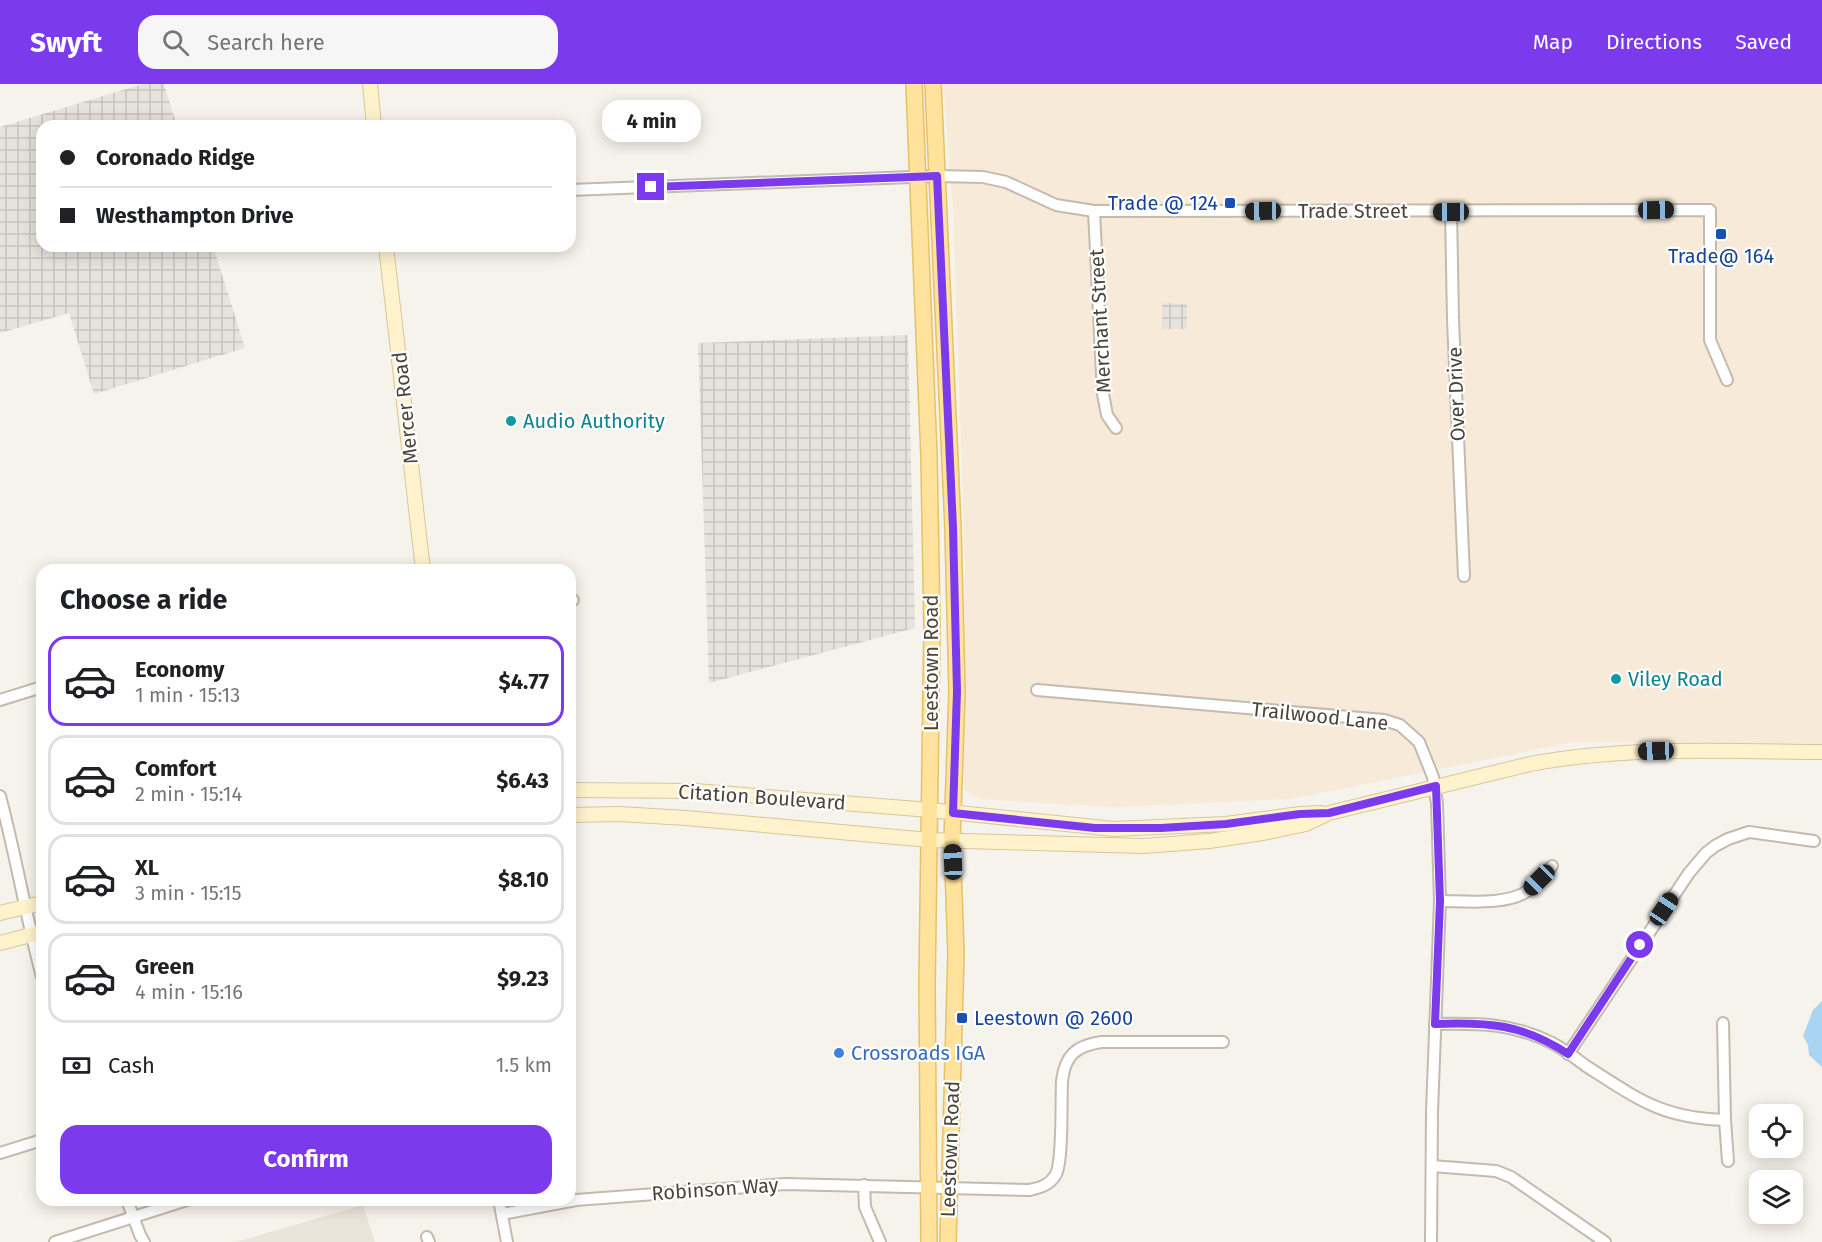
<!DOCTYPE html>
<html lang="en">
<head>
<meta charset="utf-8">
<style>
  :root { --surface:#fff; --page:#f6f6f6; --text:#202124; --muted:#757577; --line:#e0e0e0; --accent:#7c3aed }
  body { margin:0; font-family:"Fira Sans",sans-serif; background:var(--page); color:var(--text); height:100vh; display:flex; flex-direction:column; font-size:22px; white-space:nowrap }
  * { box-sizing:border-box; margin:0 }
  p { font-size:20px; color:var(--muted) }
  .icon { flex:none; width:33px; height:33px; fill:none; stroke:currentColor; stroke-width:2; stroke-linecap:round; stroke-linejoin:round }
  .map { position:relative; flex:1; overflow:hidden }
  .sheet { position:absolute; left:36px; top:480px; width:540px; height:642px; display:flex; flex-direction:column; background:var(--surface); border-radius:18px; box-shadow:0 3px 15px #0003 }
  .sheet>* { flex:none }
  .hud { position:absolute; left:36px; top:36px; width:540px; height:132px; border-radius:18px; box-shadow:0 3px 15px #0003; display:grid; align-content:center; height:132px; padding:0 24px; background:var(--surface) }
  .buttons { position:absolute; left:1749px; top:1020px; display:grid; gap:12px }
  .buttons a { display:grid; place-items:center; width:54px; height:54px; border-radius:12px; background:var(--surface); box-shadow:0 3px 15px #0003; font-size:30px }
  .end { position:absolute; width:27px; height:27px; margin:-14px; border:8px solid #7c3aed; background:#fff; box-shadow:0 0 0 3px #fff }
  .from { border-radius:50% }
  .bubble { position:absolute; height:42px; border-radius:18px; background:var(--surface); box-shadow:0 3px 15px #0003; font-size:20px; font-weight:700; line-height:42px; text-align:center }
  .car { position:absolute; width:18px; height:36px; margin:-18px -9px; border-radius:8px; box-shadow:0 0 4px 2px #0007; background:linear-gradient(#222 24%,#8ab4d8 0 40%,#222 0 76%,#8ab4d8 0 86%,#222 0) }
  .hud b { display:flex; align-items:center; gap:21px; height:57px; font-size:22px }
  .hud b+b { border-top:2px solid var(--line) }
  .hud i { width:15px; height:15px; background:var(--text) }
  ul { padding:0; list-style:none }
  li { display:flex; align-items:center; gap:18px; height:90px; margin:0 12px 9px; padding:0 12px; border:3px solid var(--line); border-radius:18px }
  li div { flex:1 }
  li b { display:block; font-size:22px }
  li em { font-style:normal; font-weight:700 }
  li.current { border-color:var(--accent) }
  li>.icon { width:54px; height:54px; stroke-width:1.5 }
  h2 { padding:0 24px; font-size:27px; line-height:72px }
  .pay { display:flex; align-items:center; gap:15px; height:66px; padding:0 24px; font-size:22px }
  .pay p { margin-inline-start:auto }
  .button { display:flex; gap:12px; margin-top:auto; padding:12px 24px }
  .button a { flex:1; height:69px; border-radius:18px; background:var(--accent); color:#fff; font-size:24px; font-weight:700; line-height:69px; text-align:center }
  header { display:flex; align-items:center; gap:36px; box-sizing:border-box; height:84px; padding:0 30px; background:var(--accent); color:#fff }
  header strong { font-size:28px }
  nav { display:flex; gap:33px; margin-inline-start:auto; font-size:21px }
  .search { width:420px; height:54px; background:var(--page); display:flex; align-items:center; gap:15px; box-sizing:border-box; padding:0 21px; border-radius:18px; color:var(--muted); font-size:22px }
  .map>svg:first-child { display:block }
  .residential { fill:#eae5da }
  .commercial { fill:#f7ead8 }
  .industrial { fill:url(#industrial-grid) }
  .water { fill:#a9d4f2 }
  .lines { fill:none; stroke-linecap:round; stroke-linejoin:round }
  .street-casing { stroke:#c2bbae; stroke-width:14 }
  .secondary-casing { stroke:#d6c79b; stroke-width:16 }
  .primary-casing { stroke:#e6c16a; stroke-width:18 }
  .street { stroke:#fff; stroke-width:10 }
  .secondary { stroke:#fff3cd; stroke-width:14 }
  .primary { stroke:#ffe39c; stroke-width:15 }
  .route { stroke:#7c3aed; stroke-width:8 }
  .transit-dot { fill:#1a4fb4; stroke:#fff; stroke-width:2 }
  .culture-dot { fill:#0f9aa8; stroke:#fff; stroke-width:2 }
  .shop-dot { fill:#3f7fe0; stroke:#fff; stroke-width:2 }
  .labels { text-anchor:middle; stroke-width:4.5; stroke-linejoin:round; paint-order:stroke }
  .transit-label { font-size:20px; fill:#164399; stroke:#fff; text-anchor:end }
  .street-label { font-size:20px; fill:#4b4439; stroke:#fff }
  .culture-label { font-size:20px; fill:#0d838f; stroke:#fff; text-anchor:start }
  .shop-label { font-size:20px; fill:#366cbe; stroke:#fff; text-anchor:start }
</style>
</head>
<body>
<header>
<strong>Swyft</strong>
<div class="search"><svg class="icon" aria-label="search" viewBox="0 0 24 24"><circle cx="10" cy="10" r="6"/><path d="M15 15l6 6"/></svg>Search here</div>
<nav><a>Map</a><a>Directions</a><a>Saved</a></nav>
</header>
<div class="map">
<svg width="1822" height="1158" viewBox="0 0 1822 1158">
  <defs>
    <pattern id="industrial-grid" width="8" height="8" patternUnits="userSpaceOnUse" patternTransform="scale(1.5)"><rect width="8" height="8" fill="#e6e2dd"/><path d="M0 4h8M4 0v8" fill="none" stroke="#c7c3be"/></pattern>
  </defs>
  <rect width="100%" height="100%" fill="#f6f3ec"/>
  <path class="residential" d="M363,1121L375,1158H236Z"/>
  <path class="commercial" d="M943,0H1822V660L1574,658L1290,715L1114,723L979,715L964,705L965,480L953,123Z"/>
  <g class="industrial">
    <path d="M143,0H164L177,42H42V162H213L245,264L94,310L69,229L0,249V43Z"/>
    <path d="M1162,219L1187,220V245H1162Z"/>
    <path d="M908,251L915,544L709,599L698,259Z"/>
  </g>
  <path class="water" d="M1822,917V983L1809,971L1808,961L1803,952L1813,926Z"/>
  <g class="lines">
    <g class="street-casing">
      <g id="street">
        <path d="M570,106L937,92L983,93L1006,98L1056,121L1094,127L1710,126V256L1727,296"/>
        <path d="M1094,127L1103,310L1107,331L1116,344"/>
        <path d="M1451,127L1453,236L1464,492"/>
        <path d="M570,517L573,516"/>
        <path d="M1037,606L1384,636L1400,641L1419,658L1433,693L1437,720L1440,817L1432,1028L1431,1158"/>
        <path d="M0,616L42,603"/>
        <path d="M0,712C16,772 26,833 42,893"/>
        <path d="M1440,817C1465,817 1508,822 1529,806C1537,799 1545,790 1552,782"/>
        <path d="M1723,939L1725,1036L1728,1077"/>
        <path d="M1435,940C1478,939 1513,939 1552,959C1564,965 1575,974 1586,982C1638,1015 1661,1034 1725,1036"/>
        <path d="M1568,970L1689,789L1706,769L1715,762L1728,755L1749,748L1814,757"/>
        <path d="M0,1069L42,1056"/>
        <path d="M1432,1082L1496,1087L1511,1093L1605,1158"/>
        <path d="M864,1101L865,1123L880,1158"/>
        <path d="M127,1116L140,1151L144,1158"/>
        <path d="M499,1116L507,1158"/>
        <path d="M502,1130L576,1116L786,1100L1029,1106C1040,1104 1050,1101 1056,1090C1063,1077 1061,1015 1062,997C1065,971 1076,962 1101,958H1223"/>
        <path d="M427,1153L429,1158"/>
        <path d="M55,1158L187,1116"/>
      </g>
    </g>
    <g class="secondary-casing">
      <g id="secondary">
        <path d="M370,0L374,42"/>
        <path d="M386,162L423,486"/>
        <path d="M570,706L695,707L930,726L1114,745L1226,740L1300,730L1321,729"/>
        <path d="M570,731L619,730L686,734L929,756L1144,762L1209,757L1263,749L1306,740L1329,729L1530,680C1626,662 1724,667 1822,668"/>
        <path d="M0,829L42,819"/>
        <path d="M0,859L42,848"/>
      </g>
    </g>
    <g class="primary-casing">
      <g id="primary">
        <path d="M914,0L929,372L932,543L927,901L929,1158"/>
        <path d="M933,0L953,444L957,607L952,756L956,869L948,1158"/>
      </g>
    </g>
    <use href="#street" class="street"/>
    <use href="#secondary" class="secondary"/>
    <use href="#primary" class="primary"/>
  </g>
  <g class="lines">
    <path class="route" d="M651,103L937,92L953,444L957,607L953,729L1095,744H1161L1226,740L1300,730L1329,729L1436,702L1440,817L1435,940C1488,938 1523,940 1568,970L1640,861"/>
  </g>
  <g class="transit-dot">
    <rect x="1224" y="113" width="12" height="12" rx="3"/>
    <rect x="1715" y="144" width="12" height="12" rx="3"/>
    <rect x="956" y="928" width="12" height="12" rx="3"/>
  </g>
  <g class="culture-dot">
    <circle cx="511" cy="337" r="6"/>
    <circle cx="1616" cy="595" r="6"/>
  </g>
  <circle class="shop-dot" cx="839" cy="969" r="6"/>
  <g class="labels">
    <g class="transit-label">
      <text x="1218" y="126">Trade @ 124</text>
      <text x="1721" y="179" text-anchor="middle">Trade@ 164</text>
      <text x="974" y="941" text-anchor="start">Leestown @ 2600</text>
    </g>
    <g class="street-label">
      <text x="1353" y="134">Trade Street</text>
      <text transform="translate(1100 237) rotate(-93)" y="7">Merchant Street</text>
      <text transform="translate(1456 310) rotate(-92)" y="7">Over Drive</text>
      <text transform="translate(405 324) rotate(-96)" y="7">Mercer Road</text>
      <text transform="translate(931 579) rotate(-90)" y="7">Leestown Road</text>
      <text transform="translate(1320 632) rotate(6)" y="7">Trailwood Lane</text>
      <text transform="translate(762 713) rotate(4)" y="7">Citation Boulevard</text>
      <text transform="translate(950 1065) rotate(-88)" y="7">Leestown Road</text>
      <text transform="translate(715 1105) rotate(-4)" y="7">Robinson Way</text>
    </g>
    <g class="culture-label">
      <text x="523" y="344">Audio Authority</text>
      <text x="1628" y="602">Viley Road</text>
    </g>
    <g class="shop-label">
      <text x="851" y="976">Crossroads IGA</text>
    </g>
  </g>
</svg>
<div class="buttons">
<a><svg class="icon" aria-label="locate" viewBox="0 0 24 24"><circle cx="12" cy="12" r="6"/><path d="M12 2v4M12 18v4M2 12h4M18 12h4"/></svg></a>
<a><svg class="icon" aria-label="layers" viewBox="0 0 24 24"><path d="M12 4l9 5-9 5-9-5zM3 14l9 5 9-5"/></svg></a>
</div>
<i class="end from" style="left:1640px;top:861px"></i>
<i class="end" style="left:651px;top:103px"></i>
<div class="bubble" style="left:602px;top:16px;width:99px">4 min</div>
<i class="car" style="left:1656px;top:126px;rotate:89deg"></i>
<i class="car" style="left:1263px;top:127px;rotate:269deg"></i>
<i class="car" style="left:1451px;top:128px;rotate:270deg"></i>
<i class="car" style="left:1656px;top:667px;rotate:268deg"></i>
<i class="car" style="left:953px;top:778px;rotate:358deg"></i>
<i class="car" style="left:1539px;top:796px;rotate:225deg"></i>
<i class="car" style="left:1664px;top:825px;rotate:34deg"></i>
<div class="hud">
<b><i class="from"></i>Coronado Ridge</b>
<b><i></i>Westhampton Drive</b>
</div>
<section class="sheet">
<h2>Choose a ride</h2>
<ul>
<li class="current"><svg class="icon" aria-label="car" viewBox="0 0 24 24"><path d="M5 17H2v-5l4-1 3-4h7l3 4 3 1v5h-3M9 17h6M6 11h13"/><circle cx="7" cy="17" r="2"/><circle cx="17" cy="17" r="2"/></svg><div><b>Economy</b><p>1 min · 15:13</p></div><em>$4.77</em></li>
<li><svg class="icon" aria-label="car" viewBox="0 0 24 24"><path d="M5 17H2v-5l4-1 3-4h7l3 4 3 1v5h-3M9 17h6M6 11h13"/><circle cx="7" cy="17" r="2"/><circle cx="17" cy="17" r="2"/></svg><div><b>Comfort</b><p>2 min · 15:14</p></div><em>$6.43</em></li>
<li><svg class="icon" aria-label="car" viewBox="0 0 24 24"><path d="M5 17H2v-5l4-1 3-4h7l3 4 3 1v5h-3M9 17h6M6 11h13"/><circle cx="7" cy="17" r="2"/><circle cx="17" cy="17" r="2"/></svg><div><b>XL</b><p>3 min · 15:15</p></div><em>$8.10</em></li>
<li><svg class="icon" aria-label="car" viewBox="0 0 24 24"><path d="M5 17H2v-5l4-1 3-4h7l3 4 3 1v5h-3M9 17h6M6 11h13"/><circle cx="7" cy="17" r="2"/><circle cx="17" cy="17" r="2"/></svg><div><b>Green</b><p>4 min · 15:16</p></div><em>$9.23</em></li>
</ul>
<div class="pay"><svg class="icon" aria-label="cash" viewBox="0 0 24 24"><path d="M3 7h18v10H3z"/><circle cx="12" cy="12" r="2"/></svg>Cash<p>1.5 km</p></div>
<div class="button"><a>Confirm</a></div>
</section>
</div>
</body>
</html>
